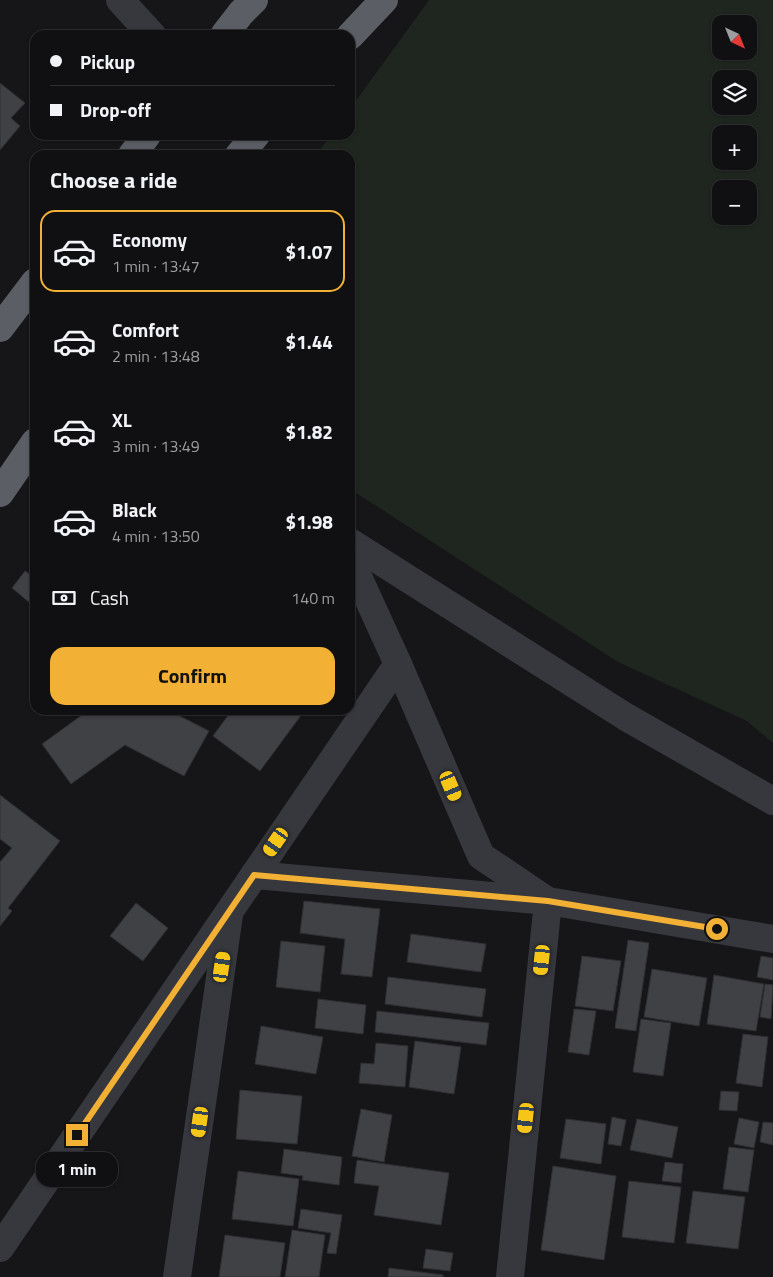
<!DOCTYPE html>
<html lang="en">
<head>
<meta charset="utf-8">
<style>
  :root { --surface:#101012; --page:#1e1e20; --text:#f1f3f6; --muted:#9c9d9f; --line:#303032; --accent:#f2b134 }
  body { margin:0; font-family:"Titillium Web",sans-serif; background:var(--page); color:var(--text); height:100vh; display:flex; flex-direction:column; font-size:19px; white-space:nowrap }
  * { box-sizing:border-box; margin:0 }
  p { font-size:16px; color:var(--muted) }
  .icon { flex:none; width:28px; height:28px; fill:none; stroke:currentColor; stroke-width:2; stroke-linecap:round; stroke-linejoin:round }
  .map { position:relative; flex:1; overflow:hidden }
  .drawer { position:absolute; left:30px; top:150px; width:325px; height:565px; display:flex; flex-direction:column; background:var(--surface); border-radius:15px; box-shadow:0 1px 4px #0004,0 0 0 1px var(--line) }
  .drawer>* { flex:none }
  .hud { position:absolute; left:30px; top:30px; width:325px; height:110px; border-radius:15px; box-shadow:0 1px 4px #0004,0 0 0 1px var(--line); display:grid; align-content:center; height:110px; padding:0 20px; background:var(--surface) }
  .needle { width:32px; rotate:137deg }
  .controls { position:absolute; left:712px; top:15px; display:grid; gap:10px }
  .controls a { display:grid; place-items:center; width:45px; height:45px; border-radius:10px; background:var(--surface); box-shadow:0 1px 4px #0004,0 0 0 1px var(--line); font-size:25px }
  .end { position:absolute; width:22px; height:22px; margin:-11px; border:6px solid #f2b134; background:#111; box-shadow:0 0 0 2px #111 }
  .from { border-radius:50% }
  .bubble { position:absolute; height:35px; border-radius:15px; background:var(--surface); box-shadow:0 1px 4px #0004,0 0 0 1px var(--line); font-size:16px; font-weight:700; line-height:35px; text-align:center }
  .car { position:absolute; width:15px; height:30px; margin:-15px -8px; border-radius:6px; box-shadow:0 0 4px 1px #0007; background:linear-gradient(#f5c518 24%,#345 0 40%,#f5c518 0 76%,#345 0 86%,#f5c518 0) }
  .hud b { display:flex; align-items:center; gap:18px; height:48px; font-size:19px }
  .hud b+b { border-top:1px solid var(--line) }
  .hud i { width:12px; height:12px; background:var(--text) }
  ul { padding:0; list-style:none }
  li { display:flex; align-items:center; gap:15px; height:82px; margin:0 10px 8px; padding:0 10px; border:2px solid transparent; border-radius:15px }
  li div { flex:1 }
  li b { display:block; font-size:19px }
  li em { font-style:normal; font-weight:700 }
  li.active { border-color:var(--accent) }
  li>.icon { width:45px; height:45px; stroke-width:1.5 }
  h2 { padding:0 20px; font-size:22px; line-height:60px }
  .pay { display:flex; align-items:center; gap:12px; height:55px; padding:0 20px; font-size:19px }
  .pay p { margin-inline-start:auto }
  .action { display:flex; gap:10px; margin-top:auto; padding:10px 20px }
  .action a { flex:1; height:58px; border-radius:15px; background:var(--accent); color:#111; font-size:20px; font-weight:700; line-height:58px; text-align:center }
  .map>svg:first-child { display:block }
  .green { fill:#1e261f; fill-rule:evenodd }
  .building { fill:#404145; stroke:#303034 }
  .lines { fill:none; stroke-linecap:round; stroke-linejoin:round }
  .minor { stroke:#37383d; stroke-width:28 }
  .trunk { stroke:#5b5e65; stroke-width:28 }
  .route { stroke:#f2b134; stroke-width:6 }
</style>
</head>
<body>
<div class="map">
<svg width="773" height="1277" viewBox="0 0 773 1277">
  <rect width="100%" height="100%" fill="#161618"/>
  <path class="green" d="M429,0H773V743L747,721L618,662L350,489V155H316L331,135H350V109ZM721,24H749V51H721ZM721,79H749V106H721ZM721,134H749V161H721ZM721,189H749V216H721Z"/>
  <g class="building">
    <path d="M0,83L25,103L11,118L20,126L0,150Z"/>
    <path d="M25,571L35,578V596L30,603L12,588Z"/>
    <path d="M89,710H168L209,731L184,776L125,745L71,784L42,744Z"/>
    <path d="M232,710H305L260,771L213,736Z"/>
    <path d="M0,795L60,841L8,908L12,911L0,926V862L12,848L0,839Z"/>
    <path d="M304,901L380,909L372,977L341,974L345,939L300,933Z"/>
    <path d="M136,903L168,928L143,961L110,936Z"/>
    <path d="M411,934L486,944L481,972L407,962Z"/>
    <path d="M628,940L649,943L636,1031L615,1028Z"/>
    <path d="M281,941L325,946L320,992L276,987Z"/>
    <path d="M582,956L621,961L613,1011L575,1006Z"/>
    <path d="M761,956L773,958V980L757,977Z"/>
    <path d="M652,969L707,978L699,1026L644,1017Z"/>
    <path d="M714,975L764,984L756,1031L707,1024Z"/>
    <path d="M388,977L486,989L482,1017L385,1004Z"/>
    <path d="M765,984L773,985L771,1019L760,1017Z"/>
    <path d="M318,999L366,1005L363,1034L315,1028Z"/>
    <path d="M574,1009L596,1011L589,1055L568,1052Z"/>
    <path d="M377,1011L489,1023L486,1045L375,1032Z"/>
    <path d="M641,1019L671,1023L663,1076L633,1072Z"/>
    <path d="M261,1026L323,1037L316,1074L255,1064Z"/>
    <path d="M743,1034L768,1037L762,1087L736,1083Z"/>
    <path d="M415,1041L461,1047L454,1094L409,1087Z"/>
    <path d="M376,1043L408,1046L405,1087L359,1083L361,1063L374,1064Z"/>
    <path d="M240,1090L302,1096L297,1144L236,1139Z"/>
    <path d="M721,1091L739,1092L737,1111L719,1110Z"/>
    <path d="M361,1109L392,1115L384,1162L352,1156Z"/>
    <path d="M612,1117L626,1120L621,1146L608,1144Z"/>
    <path d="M739,1118L759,1122L754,1148L734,1144Z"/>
    <path d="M566,1119L606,1124L601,1164L560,1158Z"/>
    <path d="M637,1119L678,1127L672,1158L630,1150Z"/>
    <path d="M763,1122L773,1123V1145L760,1142Z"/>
    <path d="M729,1147L754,1150L748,1192L723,1189Z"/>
    <path d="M284,1149L342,1157L339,1185L302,1180L303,1176L281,1173Z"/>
    <path d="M357,1160L449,1173L441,1225L374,1215L379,1186L354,1183Z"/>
    <path d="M665,1162L683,1164L681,1183L662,1181Z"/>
    <path d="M553,1166L616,1176L604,1260L541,1250Z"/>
    <path d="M238,1171L299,1179L293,1226L232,1219Z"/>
    <path d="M629,1181L681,1187L674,1243L622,1237Z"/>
    <path d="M693,1191L745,1197L738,1249L686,1243Z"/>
    <path d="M301,1209L342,1215L336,1254L327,1253L331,1233L298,1228Z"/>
    <path d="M292,1230L325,1235L319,1277H285Z"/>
    <path d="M225,1235L285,1243L280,1277H219Z"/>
    <path d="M426,1249L453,1253L450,1271L423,1268Z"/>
    <path d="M389,1268L443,1275V1277H388Z"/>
  </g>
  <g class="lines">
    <g class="minor">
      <path d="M120,0L152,35"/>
      <path d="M350,542L626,717L773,801"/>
      <path d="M350,559L398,664L481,856L548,901L773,939"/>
      <path d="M254,875L548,901L510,1277"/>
      <path d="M0,1248L398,664"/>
      <path d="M177,1277L229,915"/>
    </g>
    <g class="trunk">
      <path d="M224,35L241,13L254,0"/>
      <path d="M350,36L384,0"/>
      <path d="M132,155L147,135"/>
      <path d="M239,155L256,135"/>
      <path d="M0,328L35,282"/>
      <path d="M0,493L35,442"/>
    </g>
  </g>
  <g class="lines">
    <path class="route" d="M77,1135L254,875L548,901L717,929"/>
  </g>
</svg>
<div class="controls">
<a><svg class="needle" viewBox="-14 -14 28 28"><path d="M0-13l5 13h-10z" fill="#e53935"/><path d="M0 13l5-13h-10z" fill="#9c9d9f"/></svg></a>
<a><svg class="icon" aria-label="layers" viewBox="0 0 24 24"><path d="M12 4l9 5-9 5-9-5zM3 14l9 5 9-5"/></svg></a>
<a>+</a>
<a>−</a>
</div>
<i class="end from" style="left:717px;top:929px"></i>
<i class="end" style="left:77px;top:1135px"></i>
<div class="bubble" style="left:36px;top:1152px;width:82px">1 min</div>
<i class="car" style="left:451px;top:786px;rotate:157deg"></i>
<i class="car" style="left:276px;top:842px;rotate:215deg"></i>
<i class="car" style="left:542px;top:960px;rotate:186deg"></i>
<i class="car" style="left:222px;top:967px;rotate:8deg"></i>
<i class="car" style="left:526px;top:1118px;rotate:186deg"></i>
<i class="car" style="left:200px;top:1122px;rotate:188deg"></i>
<div class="hud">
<b><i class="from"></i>Pickup</b>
<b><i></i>Drop-off</b>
</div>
<section class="drawer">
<h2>Choose a ride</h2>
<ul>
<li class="active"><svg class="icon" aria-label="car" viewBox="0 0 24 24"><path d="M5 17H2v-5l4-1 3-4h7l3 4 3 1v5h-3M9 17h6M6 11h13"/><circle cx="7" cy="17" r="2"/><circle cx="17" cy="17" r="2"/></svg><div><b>Economy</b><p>1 min · 13:47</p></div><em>$1.07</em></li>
<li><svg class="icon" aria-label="car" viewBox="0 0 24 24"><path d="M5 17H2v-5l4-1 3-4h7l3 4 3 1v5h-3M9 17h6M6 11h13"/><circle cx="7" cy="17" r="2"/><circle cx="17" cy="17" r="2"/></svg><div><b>Comfort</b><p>2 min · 13:48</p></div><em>$1.44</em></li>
<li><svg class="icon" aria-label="car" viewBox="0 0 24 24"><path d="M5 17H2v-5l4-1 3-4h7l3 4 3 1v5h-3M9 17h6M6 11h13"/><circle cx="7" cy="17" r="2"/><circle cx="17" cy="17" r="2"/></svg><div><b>XL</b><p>3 min · 13:49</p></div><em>$1.82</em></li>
<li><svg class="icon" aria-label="car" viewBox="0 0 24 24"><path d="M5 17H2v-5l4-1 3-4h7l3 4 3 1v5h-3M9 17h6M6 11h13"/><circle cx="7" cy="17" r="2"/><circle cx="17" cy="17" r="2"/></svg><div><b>Black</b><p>4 min · 13:50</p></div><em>$1.98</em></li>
</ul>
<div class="pay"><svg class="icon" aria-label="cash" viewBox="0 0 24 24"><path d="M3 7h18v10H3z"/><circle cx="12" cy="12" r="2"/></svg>Cash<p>140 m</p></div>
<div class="action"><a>Confirm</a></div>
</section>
</div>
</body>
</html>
